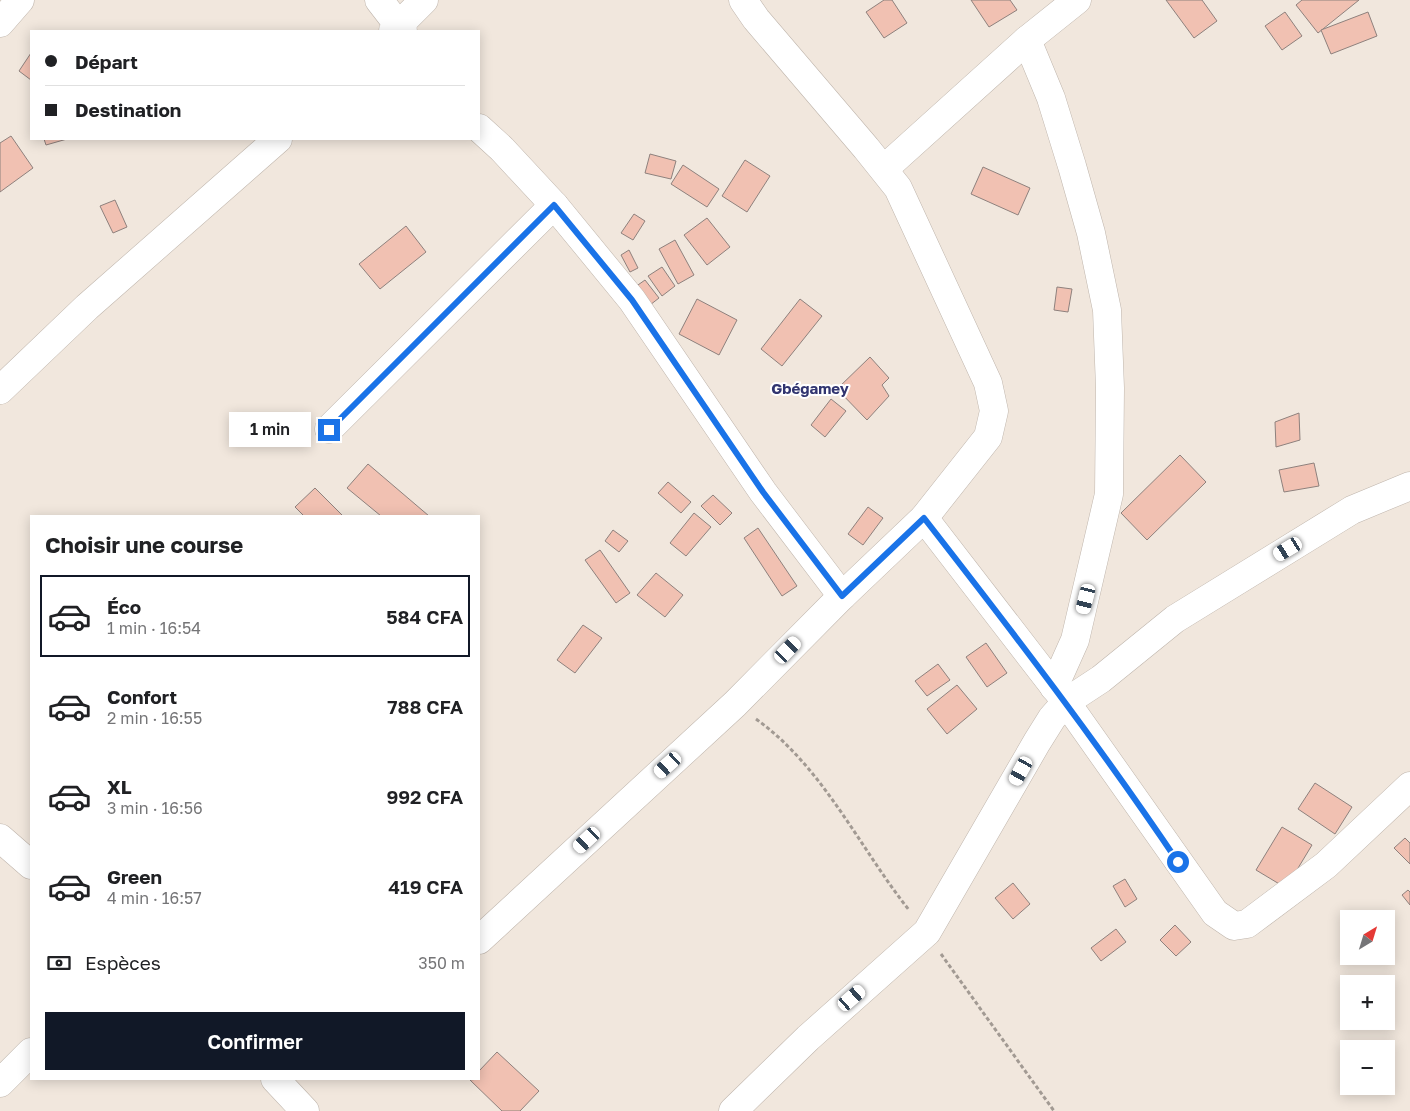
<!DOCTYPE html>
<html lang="fr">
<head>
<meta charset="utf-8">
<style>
  :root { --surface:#fff; --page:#f6f6f6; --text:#202124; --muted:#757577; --line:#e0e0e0; --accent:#111827 }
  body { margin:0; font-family:"Golos Text",sans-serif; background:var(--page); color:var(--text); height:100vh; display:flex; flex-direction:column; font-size:19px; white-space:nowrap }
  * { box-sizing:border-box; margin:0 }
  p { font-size:16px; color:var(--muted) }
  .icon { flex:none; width:28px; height:28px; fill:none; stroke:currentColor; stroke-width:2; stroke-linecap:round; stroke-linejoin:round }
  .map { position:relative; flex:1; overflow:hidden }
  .sheet { position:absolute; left:30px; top:515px; width:450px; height:565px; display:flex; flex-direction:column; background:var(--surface); border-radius:0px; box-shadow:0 2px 12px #0003 }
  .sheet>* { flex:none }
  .hud { position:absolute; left:30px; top:30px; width:450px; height:110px; border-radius:0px; box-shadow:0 2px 12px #0003; display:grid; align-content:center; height:110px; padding:0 15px; background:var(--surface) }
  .needle { width:32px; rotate:38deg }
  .fabs { position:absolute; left:1340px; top:910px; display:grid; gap:10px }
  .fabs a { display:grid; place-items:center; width:55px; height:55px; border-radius:0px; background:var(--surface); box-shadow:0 2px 12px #0003; font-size:25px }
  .end { position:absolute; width:22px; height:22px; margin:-11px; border:6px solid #1a73e8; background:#fff; box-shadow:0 0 0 2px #fff }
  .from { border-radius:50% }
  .bubble { position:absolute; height:35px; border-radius:0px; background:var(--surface); box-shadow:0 2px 12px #0003; font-size:16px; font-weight:600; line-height:35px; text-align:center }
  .car { position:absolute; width:15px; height:30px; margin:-15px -8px; border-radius:6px; box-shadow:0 0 4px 1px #0007; background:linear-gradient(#fff 24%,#345 0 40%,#fff 0 76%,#345 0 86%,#fff 0) }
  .hud b { display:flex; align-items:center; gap:18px; height:48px; font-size:19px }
  .hud b+b { border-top:1px solid var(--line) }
  .hud i { width:12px; height:12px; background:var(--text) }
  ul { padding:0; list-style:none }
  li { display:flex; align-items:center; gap:15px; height:82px; margin:0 10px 8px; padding:0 5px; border:2px solid transparent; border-radius:0px }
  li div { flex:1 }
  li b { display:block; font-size:19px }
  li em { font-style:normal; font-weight:600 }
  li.current { border-color:var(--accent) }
  li>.icon { width:45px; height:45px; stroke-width:1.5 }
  h2 { padding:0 15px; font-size:22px; line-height:60px }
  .pay { display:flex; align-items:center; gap:12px; height:55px; padding:0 15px; font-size:19px }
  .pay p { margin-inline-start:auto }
  .button { display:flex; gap:10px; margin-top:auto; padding:10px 15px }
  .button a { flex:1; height:58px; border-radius:0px; background:var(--accent); color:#fff; font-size:20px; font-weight:600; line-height:58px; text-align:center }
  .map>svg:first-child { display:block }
  .building { fill:#f1c1b2; stroke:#8e817d }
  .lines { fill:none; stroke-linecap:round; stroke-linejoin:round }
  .minor-casing { stroke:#bfb5ac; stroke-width:29 }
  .path { stroke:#a29a93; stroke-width:3; stroke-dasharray:4 2.5; stroke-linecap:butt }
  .minor { stroke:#fff; stroke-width:28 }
  .route { stroke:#1a73e8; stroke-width:6 }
  .labels { text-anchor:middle; stroke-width:4; stroke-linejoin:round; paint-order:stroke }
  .quarter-label { font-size:15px; font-weight:bold; fill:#313570; stroke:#fff }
</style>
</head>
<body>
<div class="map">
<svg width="1410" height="1111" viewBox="0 0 1410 1111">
  <rect width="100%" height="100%" fill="#f1e7dd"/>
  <g class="building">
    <path d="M884,0H892L907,23L884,38L866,12Z"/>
    <path d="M971,0H1010L1017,10L989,27Z"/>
    <path d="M1166,0H1202L1217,21L1194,38Z"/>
    <path d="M1302,0H1359L1318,33L1296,5Z"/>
    <path d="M1285,12L1302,36L1282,50L1265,26Z"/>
    <path d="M1368,12L1377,36L1331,54L1321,30Z"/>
    <path d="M31,53V80L19,71Z"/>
    <path d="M11,136L33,168L0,192V143Z"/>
    <path d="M44,139H67L46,145Z"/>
    <path d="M650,154L676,161L671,179L645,173Z"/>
    <path d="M745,160L770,176L747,212L722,196Z"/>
    <path d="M683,165L719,189L707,207L671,184Z"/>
    <path d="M983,167L1030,188L1018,215L971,194Z"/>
    <path d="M115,200L127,227L113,233L100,206Z"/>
    <path d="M634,214L645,221L633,240L621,233Z"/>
    <path d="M707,218L730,247L707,265L684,235Z"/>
    <path d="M406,226L426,252L380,289L359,264Z"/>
    <path d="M675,240L694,275L678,284L659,249Z"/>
    <path d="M629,250L638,268L630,272L621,255Z"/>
    <path d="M662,267L675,286L662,296L648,276Z"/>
    <path d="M645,280L659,298L641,312L628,292Z"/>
    <path d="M1057,287L1072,289L1068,312L1054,310Z"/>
    <path d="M697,299L737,320L719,355L679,334Z"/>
    <path d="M800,299L822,316L782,366L761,349Z"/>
    <path d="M870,357L889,378L882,385L889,396L867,420L837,389Z"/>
    <path d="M831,399L846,411L825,437L811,425Z"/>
    <path d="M1299,413L1300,440L1276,447L1275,422Z"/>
    <path d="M1180,455L1206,482L1147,540L1121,513Z"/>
    <path d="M1314,463L1319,486L1284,492L1279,470Z"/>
    <path d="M368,464L429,516H381L347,488Z"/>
    <path d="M668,482L691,502L681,513L658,493Z"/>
    <path d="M315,488L343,516H304L295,507Z"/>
    <path d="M713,495L732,513L720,525L701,506Z"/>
    <path d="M868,507L883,518L863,545L848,534Z"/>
    <path d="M694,513L711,527L686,556L670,543Z"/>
    <path d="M758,528L797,586L782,596L744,538Z"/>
    <path d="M613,530L628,541L619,552L605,541Z"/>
    <path d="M600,550L630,593L616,603L585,560Z"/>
    <path d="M656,573L683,595L665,617L637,595Z"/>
    <path d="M583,625L602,638L575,673L557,660Z"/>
    <path d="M986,643L1007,673L987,687L966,657Z"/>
    <path d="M938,664L950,680L927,696L915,681Z"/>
    <path d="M957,685L977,709L947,734L927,709Z"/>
    <path d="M1315,783L1352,807L1335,834L1298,809Z"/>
    <path d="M1282,827L1312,845L1286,888L1256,870Z"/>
    <path d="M1405,838L1410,843V864L1394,848Z"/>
    <path d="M1125,879L1137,899L1125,907L1113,886Z"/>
    <path d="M1013,883L1030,904L1013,919L995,898Z"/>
    <path d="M1408,890L1410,892V905L1402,895Z"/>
    <path d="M1175,925L1191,942L1176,956L1160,940Z"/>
    <path d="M1116,929L1126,942L1101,961L1091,948Z"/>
    <path d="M497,1052L539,1091L520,1111H502L470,1080L479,1079V1071Z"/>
  </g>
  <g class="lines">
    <g class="minor-casing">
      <g id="minor">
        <path d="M379,0L403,31"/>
        <path d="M0,23L20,0"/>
        <path d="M393,31L424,0"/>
        <path d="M1027,40L1051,98L1072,166L1091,233L1107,310L1110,388L1109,494L1075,640L1054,687"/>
        <path d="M479,128L502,149L554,205L632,300L763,492L842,596"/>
        <path d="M884,169L1027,40L1077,0"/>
        <path d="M0,390L87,307L278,139"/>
        <path d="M329,429L554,205"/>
        <path d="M924,518L1066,702L1215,913L1234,926L1247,924L1326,865L1410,786"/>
        <path d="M0,838L31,865"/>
        <path d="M479,940L735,704L842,596L924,518L988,437L994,411L988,383L898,188L866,148L756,19L743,0"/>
        <path d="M275,1079L305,1111"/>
        <path d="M0,1083L31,1052"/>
        <path d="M733,1111L808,1038L927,932L1037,742L1052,718L1066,702L1101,679L1175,619L1352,510L1410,486"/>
      </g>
    </g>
    <g class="path">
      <path d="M756,719C823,767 859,847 909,910"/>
      <path d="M941,954L1054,1111"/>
    </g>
    <use href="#minor" class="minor"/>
  </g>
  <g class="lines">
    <path class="route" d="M329,430L554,205L632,300L763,492L842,596L924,518C1012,631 1098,743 1178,862"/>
  </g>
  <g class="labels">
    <g class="quarter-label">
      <text x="810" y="394">Gbégamey</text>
    </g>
  </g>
</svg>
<div class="fabs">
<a><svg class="needle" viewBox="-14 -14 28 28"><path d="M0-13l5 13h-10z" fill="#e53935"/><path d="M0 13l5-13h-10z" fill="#757577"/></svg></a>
<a>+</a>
<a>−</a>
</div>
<i class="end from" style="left:1178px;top:862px"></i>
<i class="end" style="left:329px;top:430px"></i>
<div class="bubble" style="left:229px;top:412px;width:82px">1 min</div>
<i class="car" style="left:1288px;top:549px;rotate:239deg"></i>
<i class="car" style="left:1086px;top:599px;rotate:194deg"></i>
<i class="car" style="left:788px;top:650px;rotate:44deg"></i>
<i class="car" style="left:668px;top:765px;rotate:228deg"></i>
<i class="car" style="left:1021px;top:771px;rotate:209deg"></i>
<i class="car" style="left:587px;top:840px;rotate:227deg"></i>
<i class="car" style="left:852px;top:998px;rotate:49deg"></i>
<div class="hud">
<b><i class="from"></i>Départ</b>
<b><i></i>Destination</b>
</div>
<section class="sheet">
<h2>Choisir une course</h2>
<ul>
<li class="current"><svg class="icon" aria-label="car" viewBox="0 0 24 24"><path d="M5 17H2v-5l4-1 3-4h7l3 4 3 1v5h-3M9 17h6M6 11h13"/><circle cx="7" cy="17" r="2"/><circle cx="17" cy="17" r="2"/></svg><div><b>Éco</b><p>1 min · 16:54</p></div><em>584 CFA</em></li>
<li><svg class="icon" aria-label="car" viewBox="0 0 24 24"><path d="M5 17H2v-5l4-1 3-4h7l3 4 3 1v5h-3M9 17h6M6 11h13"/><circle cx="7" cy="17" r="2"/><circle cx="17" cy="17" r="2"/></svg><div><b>Confort</b><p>2 min · 16:55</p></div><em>788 CFA</em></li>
<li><svg class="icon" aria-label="car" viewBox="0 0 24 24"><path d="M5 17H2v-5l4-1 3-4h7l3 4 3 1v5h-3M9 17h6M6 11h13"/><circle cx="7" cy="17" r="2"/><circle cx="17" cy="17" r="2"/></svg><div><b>XL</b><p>3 min · 16:56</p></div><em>992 CFA</em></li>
<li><svg class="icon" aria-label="car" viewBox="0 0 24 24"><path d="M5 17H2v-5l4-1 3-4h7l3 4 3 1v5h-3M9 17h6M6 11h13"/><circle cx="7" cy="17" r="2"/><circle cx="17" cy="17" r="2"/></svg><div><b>Green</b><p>4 min · 16:57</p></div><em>419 CFA</em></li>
</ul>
<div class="pay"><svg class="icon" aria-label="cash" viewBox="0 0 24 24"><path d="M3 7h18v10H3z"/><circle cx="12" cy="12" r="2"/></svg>Espèces<p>350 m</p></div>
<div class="button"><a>Confirmer</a></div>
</section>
</div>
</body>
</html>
